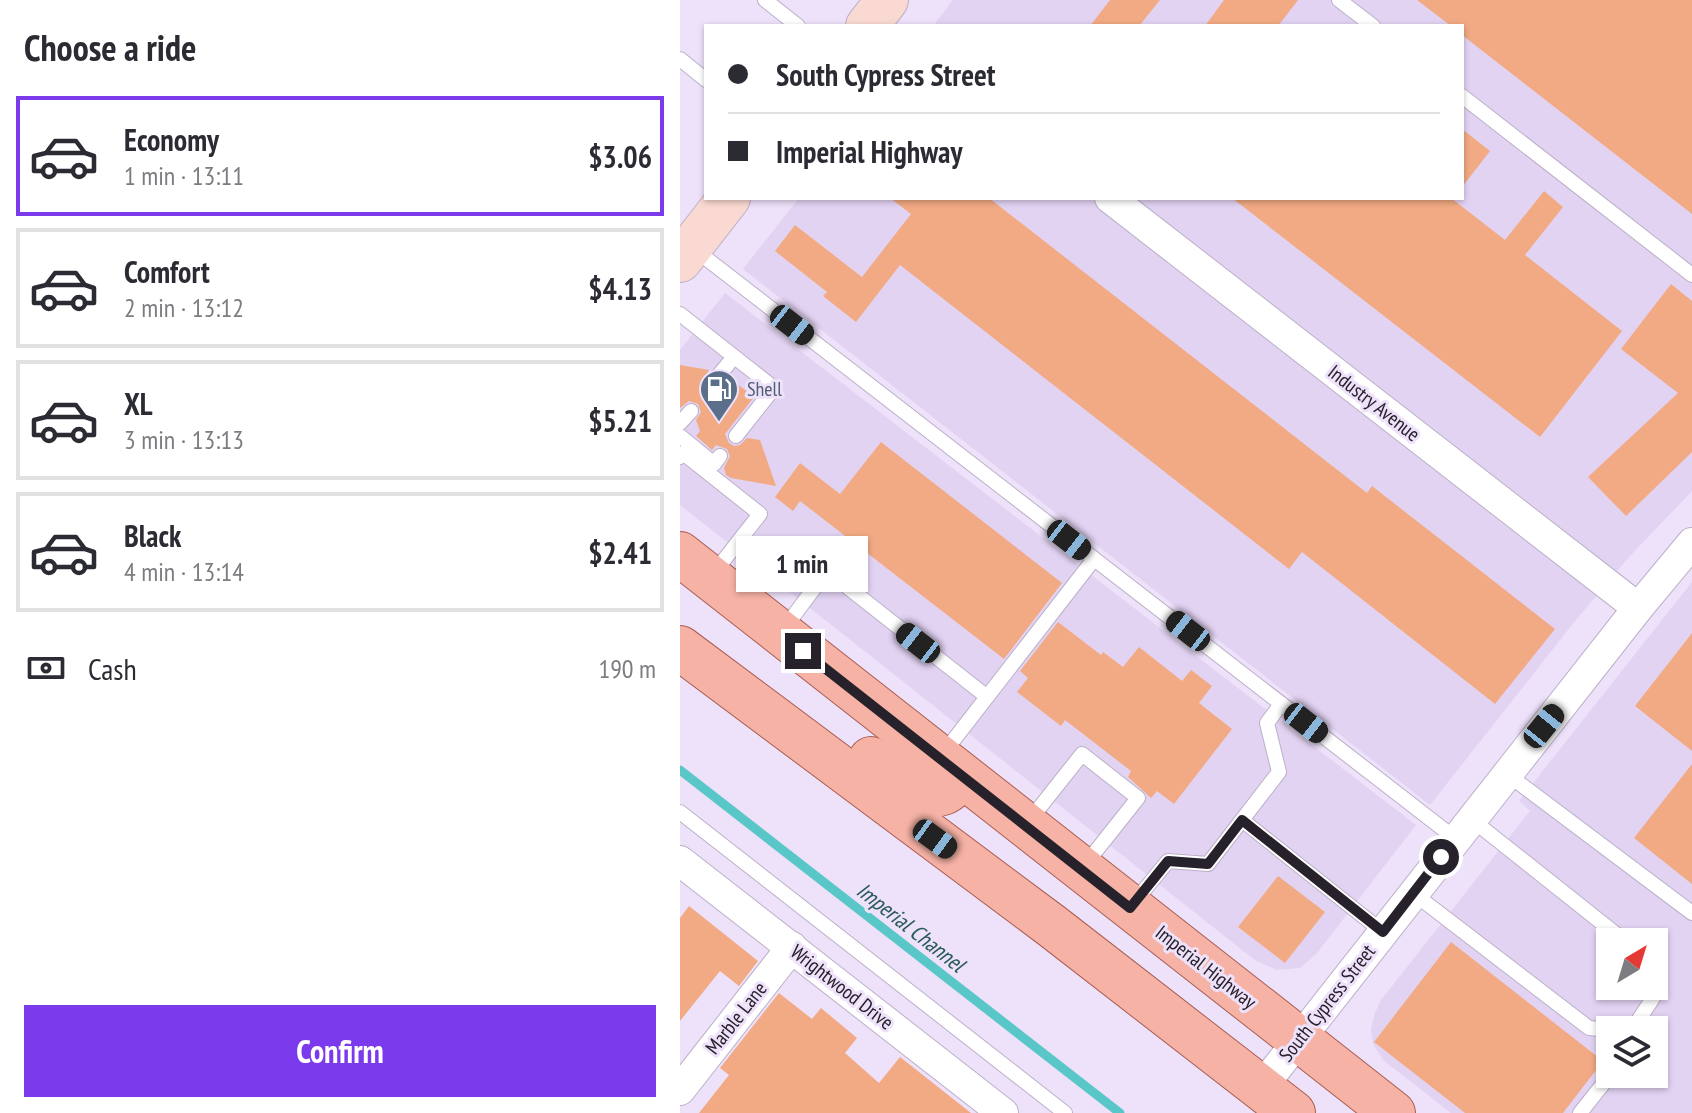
<!DOCTYPE html>
<html lang="en">
<head>
<meta charset="utf-8">
<style>
  :root { --surface:#fff; --page:#f2f2f3; --text:#2b2b33; --muted:#7c7c81; --line:#e1e1e2; --accent:#7c3aed }
  body { margin:0; font-family:"PT Sans Narrow",sans-serif; background:var(--page); color:var(--text); height:100vh; display:flex; flex-direction:column; font-size:30px; white-space:nowrap }
  * { box-sizing:border-box; margin:0 }
  p { font-size:26px; color:var(--muted) }
  .icon { flex:none; width:44px; height:44px; fill:none; stroke:currentColor; stroke-width:2; stroke-linecap:round; stroke-linejoin:round }
  .map { position:relative; flex:1; overflow:hidden }
  .drawer { display:flex; flex-direction:column; background:var(--surface); width:680px }
  .drawer>* { flex:none }
  .banner { position:absolute; left:24px; top:24px; width:760px; height:176px; border-radius:0px; box-shadow:0 2px 6px #0004; display:grid; align-content:center; height:176px; padding:0 24px; background:var(--surface) }
  .needle { width:52px; rotate:38deg }
  .tools { position:absolute; left:916px; top:928px; display:grid; gap:16px }
  .tools a { display:grid; place-items:center; width:72px; height:72px; border-radius:0px; background:var(--surface); box-shadow:0 2px 6px #0004; font-size:40px }
  .end { position:absolute; width:36px; height:36px; margin:-18px; border:10px solid #26212a; background:#fff; box-shadow:0 0 0 4px #fff }
  .from { border-radius:50% }
  .bubble { position:absolute; height:56px; border-radius:0px; background:var(--surface); box-shadow:0 2px 6px #0004; font-size:26px; font-weight:600; line-height:56px; text-align:center }
  .car { position:absolute; width:24px; height:48px; margin:-24px -12px; border-radius:10px; box-shadow:0 0 6px 2px #0007; background:linear-gradient(#222 24%,#8ab4d8 0 40%,#222 0 76%,#8ab4d8 0 86%,#222 0) }
  .banner b { display:flex; align-items:center; gap:28px; height:76px; font-size:30px }
  .banner b+b { border-top:2px solid var(--line) }
  .banner i { width:20px; height:20px; background:var(--text) }
  ul { padding:0; list-style:none }
  li { display:flex; align-items:center; gap:24px; height:120px; margin:0 16px 12px; padding:0 8px; border:4px solid var(--line); border-radius:0px }
  li div { flex:1 }
  li b { display:block; font-size:30px }
  li em { font-style:normal; font-weight:600 }
  li.active { border-color:var(--accent) }
  li>.icon { width:72px; height:72px; stroke-width:1.5 }
  h2 { padding:0 24px; font-size:36px; line-height:96px }
  .pay { display:flex; align-items:center; gap:20px; height:88px; padding:0 24px; font-size:30px }
  .pay p { margin-inline-start:auto }
  .button { display:flex; gap:16px; margin-top:auto; padding:16px 24px }
  .button a { flex:1; height:92px; border-radius:0px; background:var(--accent); color:#fff; font-size:32px; font-weight:600; line-height:92px; text-align:center }
  main { display:flex; flex:1; min-height:0 }
  .map>svg:first-child { display:block }
  .built { fill:#e3d3f3; fill-rule:evenodd }
  .lines { fill:none; stroke-linecap:round; stroke-linejoin:round }
  .stream { stroke:#59c6c7; stroke-width:9 }
  .building { fill:#f1aa83 }
  .service-casing { stroke:#bcb0c8; stroke-width:16 }
  .minor-casing { stroke:#bcb0c8; stroke-width:32 }
  .secondary-casing { stroke:#bcb0c8; stroke-width:44 }
  .primary-casing { stroke:#a95e53; stroke-width:46 }
  .service { stroke:#fff; stroke-width:14 }
  .minor { stroke:#fff; stroke-width:30 }
  .secondary { stroke:#fad9d2; stroke-width:42 }
  .primary { stroke:#f6b2a5; stroke-width:44 }
  .route { stroke:#26212a; stroke-width:10 }
  .labels { text-anchor:middle; stroke-width:6; stroke-linejoin:round; paint-order:stroke }
  .service-label { font-size:20px; fill:#4e5e75; stroke:#eee1fa; text-anchor:start }
  .street-label { font-size:20px; fill:#26212a; stroke:#eee1fa }
  .water-label { font-size:22px; font-style:italic; fill:#2b5a5a; stroke:#eee1fa }
</style>
</head>
<body>
<main>
<section class="drawer">
<h2>Choose a ride</h2>
<ul>
<li class="active"><svg class="icon" aria-label="car" viewBox="0 0 24 24"><path d="M5 17H2v-5l4-1 3-4h7l3 4 3 1v5h-3M9 17h6M6 11h13"/><circle cx="7" cy="17" r="2"/><circle cx="17" cy="17" r="2"/></svg><div><b>Economy</b><p>1 min · 13:11</p></div><em>$3.06</em></li>
<li><svg class="icon" aria-label="car" viewBox="0 0 24 24"><path d="M5 17H2v-5l4-1 3-4h7l3 4 3 1v5h-3M9 17h6M6 11h13"/><circle cx="7" cy="17" r="2"/><circle cx="17" cy="17" r="2"/></svg><div><b>Comfort</b><p>2 min · 13:12</p></div><em>$4.13</em></li>
<li><svg class="icon" aria-label="car" viewBox="0 0 24 24"><path d="M5 17H2v-5l4-1 3-4h7l3 4 3 1v5h-3M9 17h6M6 11h13"/><circle cx="7" cy="17" r="2"/><circle cx="17" cy="17" r="2"/></svg><div><b>XL</b><p>3 min · 13:13</p></div><em>$5.21</em></li>
<li><svg class="icon" aria-label="car" viewBox="0 0 24 24"><path d="M5 17H2v-5l4-1 3-4h7l3 4 3 1v5h-3M9 17h6M6 11h13"/><circle cx="7" cy="17" r="2"/><circle cx="17" cy="17" r="2"/></svg><div><b>Black</b><p>4 min · 13:14</p></div><em>$2.41</em></li>
</ul>
<div class="pay"><svg class="icon" aria-label="cash" viewBox="0 0 24 24"><path d="M3 7h18v10H3z"/><circle cx="12" cy="12" r="2"/></svg>Cash<p>190 m</p></div>
<div class="button"><a>Confirm</a></div>
</section>
<div class="map">
<svg width="1012" height="1113" viewBox="0 0 1012 1113">
  <rect width="100%" height="100%" fill="#eee1fa"/>
  <g class="built">
    <path d="M273,0H1012V491L949,557L891,626L750,805L63,269L119,198H782V26H253Z"/>
    <path d="M45,293L736,825L637,953L620,968L597,970L576,961L0,505V350Z"/>
    <path d="M1012,582V1113H771L703,1060L693,1044L691,1029L695,1013L701,1000L850,811L839,801ZM930,942H974V986H930ZM930,1030H974V1074H930Z"/>
  </g>
  <g class="lines">
    <path class="stream" d="M0,770L440,1113"/>
  </g>
  <g class="building">
    <path d="M430,0H480L459,26H410Z"/>
    <path d="M544,0H618L598,26H525Z"/>
    <path d="M737,0H1012V214L782,35V26H771Z"/>
    <path d="M782,129L810,151L782,187Z"/>
    <path d="M864,191L883,207L845,255L942,331L860,437L552,198H771L825,240Z"/>
    <path d="M210,198H309L687,493L692,486L875,629L815,704L622,552L609,569L220,265L176,322L143,296L147,292L95,251L115,225L182,277L231,214Z"/>
    <path d="M991,284L1012,301V452L946,516L908,477L998,393L941,349Z"/>
    <path d="M0,365L29,370L23,380L24,386L31,392L37,391L41,403L56,383L74,397L45,434L49,443L54,446L60,445L67,438L80,440L96,486L51,478L46,475L44,468L50,456L47,449L36,445L32,450L16,436L20,431L16,420L21,412L18,404L9,401L0,408Z"/>
    <path d="M201,442L382,583L324,659L120,501L113,511L95,497L120,463L160,494Z"/>
    <path d="M378,622L421,655L423,652L443,667L459,647L502,681L511,670L532,686L519,703L552,729L494,804L477,791L471,798L448,777L451,771L385,720L381,726L337,692L348,678L340,671Z"/>
    <path d="M1012,633V751L955,706Z"/>
    <path d="M1012,764V884L954,838Z"/>
    <path d="M598,876L645,912L605,963L558,927Z"/>
    <path d="M9,906L78,961L59,986L40,971L0,1021V918Z"/>
    <path d="M771,942L923,1061L883,1113H785L694,1042Z"/>
    <path d="M99,993L132,1019L141,1008L177,1038L165,1053L199,1083L220,1057L291,1113H19L49,1075L40,1068Z"/>
  </g>
  <g class="lines">
    <g class="service-casing">
      <g id="service">
        <path d="M85,0L118,26"/>
        <path d="M659,0L693,26"/>
        <path d="M0,59L26,80"/>
        <path d="M782,96L1012,275"/>
        <path d="M14,249L776,839"/>
        <path d="M0,314L94,388L56,436"/>
        <path d="M33,382L54,357"/>
        <path d="M0,423L11,411"/>
        <path d="M0,436L34,464L40,456"/>
        <path d="M0,457L3,453L80,514L33,574"/>
        <path d="M103,630L147,571L306,696"/>
        <path d="M262,755L414,559"/>
        <path d="M827,774L1012,913"/>
        <path d="M0,812L385,1113"/>
        <path d="M791,819L946,942"/>
        <path d="M562,820L599,772L587,723L601,704"/>
        <path d="M349,821L402,754L458,798L404,866"/>
        <path d="M733,893L909,1028L930,1030"/>
        <path d="M452,905L488,861L528,864L562,820L703,932"/>
        <path d="M952,1030L973,998L978,984L974,974"/>
        <path d="M900,1113L931,1074"/>
      </g>
    </g>
    <g class="minor-casing">
      <g id="minor">
        <path d="M430,198L958,608"/>
        <path d="M0,861L323,1113"/>
        <path d="M581,1088L958,608L1012,543"/>
        <path d="M0,1090L112,947"/>
      </g>
    </g>
    <g class="secondary-casing">
      <g id="secondary">
        <path d="M187,26L207,0"/>
        <path d="M0,261L49,198"/>
      </g>
    </g>
    <g class="primary-casing">
      <g id="primary">
        <path d="M0,554L713,1113"/>
        <path d="M0,648L372,926L613,1113"/>
        <path d="M191,759C207,770 243,801 263,793C271,790 277,782 283,777"/>
      </g>
    </g>
    <use href="#service" class="service"/>
    <use href="#minor" class="minor"/>
    <use href="#secondary" class="secondary"/>
    <use href="#primary" class="primary"/>
  </g>
  <g class="lines">
    <path class="route" d="M123,651L450,908L488,861L528,864L562,820L703,932L761,857"/>
  </g>
  <defs>
    <g id="fuel-pin" transform="scale(2)"><path d="M0 17L-7.5 6A9.5 9.5 0 1 1 7.5 6Z" fill="#5c6f8a" stroke="#eee1fa"/><path d="M-5.5-6h7V0h2V4h1.3V-2.5L3-4.5l.8-.8L6-3V5H2.5V1h-1V6h-7ZM-4.2-4.7v3.2H.2V-4.7Z" fill="#fff"/></g>
  </defs>
  <g fill-rule="evenodd">
    <use href="#fuel-pin" x="39" y="389"/>
  </g>
  <g class="labels">
    <g class="service-label">
      <text x="67" y="396">Shell</text>
    </g>
    <g class="street-label">
      <text transform="translate(694 403) rotate(38)" y="7">Industry Avenue</text>
      <text transform="translate(526 967) rotate(38)" y="7">Imperial Highway</text>
      <text transform="translate(162 987) rotate(38)" y="7">Wrightwood Drive</text>
      <text transform="translate(647 1003) rotate(-52)" y="7">South Cypress Street</text>
      <text transform="translate(56 1018) rotate(-52)" y="7">Marble Lane</text>
    </g>
    <g class="water-label">
      <text transform="translate(231 927) rotate(38)" y="8">Imperial Channel</text>
    </g>
  </g>
</svg>
<div class="tools">
<a><svg class="needle" viewBox="-14 -14 28 28"><path d="M0-13l5 13h-10z" fill="#e53935"/><path d="M0 13l5-13h-10z" fill="#7c7c81"/></svg></a>
<a><svg class="icon" aria-label="layers" viewBox="0 0 24 24"><path d="M12 4l9 5-9 5-9-5zM3 14l9 5 9-5"/></svg></a>
</div>
<i class="end from" style="left:761px;top:857px"></i>
<i class="end" style="left:123px;top:651px"></i>
<div class="bubble" style="left:56px;top:536px;width:132px">1 min</div>
<i class="car" style="left:112px;top:325px;rotate:128deg"></i>
<i class="car" style="left:389px;top:540px;rotate:128deg"></i>
<i class="car" style="left:508px;top:631px;rotate:308deg"></i>
<i class="car" style="left:238px;top:643px;rotate:308deg"></i>
<i class="car" style="left:626px;top:723px;rotate:128deg"></i>
<i class="car" style="left:864px;top:726px;rotate:39deg"></i>
<i class="car" style="left:255px;top:839px;rotate:126deg"></i>
<div class="banner">
<b><i class="from"></i>South Cypress Street</b>
<b><i></i>Imperial Highway</b>
</div>
</div>
</main>
</body>
</html>
